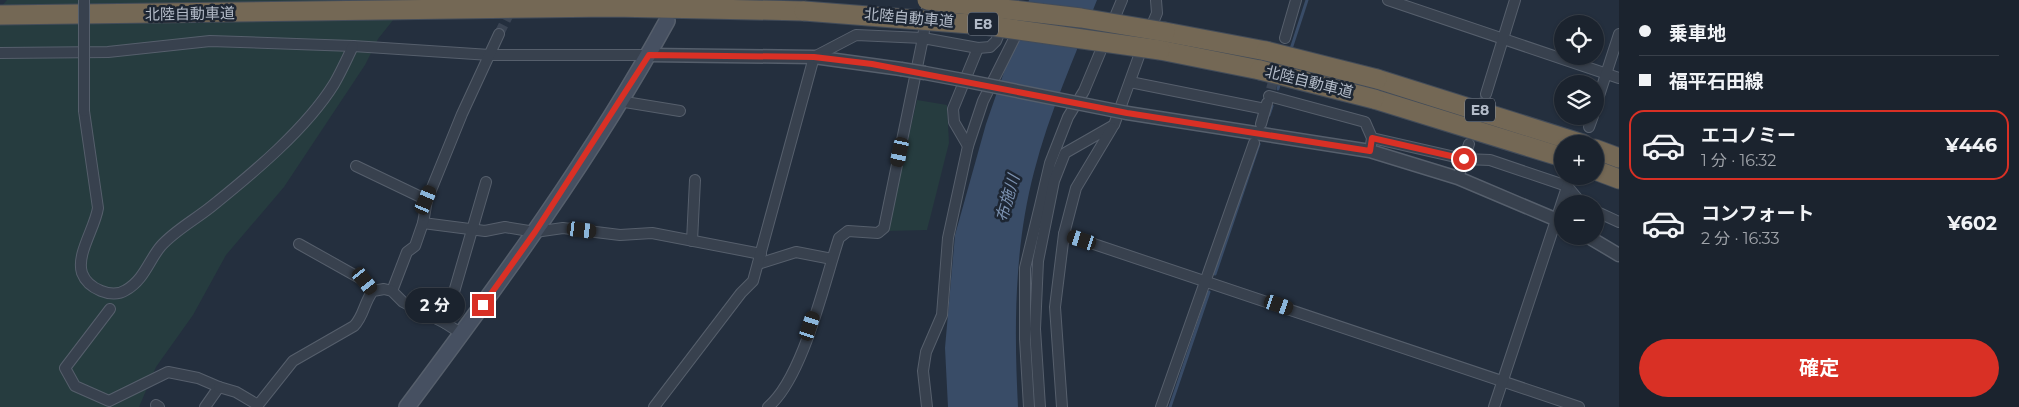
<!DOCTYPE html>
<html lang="ja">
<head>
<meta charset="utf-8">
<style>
  :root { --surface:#1b232e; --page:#282f3a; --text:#f1f3f6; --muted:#a0a4aa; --line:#39404a; --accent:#d93025 }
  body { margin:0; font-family:Montserrat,"Noto Sans JP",sans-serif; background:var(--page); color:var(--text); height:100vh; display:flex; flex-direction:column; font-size:19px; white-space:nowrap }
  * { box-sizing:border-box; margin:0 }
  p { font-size:16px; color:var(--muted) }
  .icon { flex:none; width:28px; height:28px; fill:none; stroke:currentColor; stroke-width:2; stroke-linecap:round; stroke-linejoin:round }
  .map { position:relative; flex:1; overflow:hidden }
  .side { display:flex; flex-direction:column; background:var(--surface); width:400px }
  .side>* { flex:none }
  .top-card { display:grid; align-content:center; height:110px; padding:0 20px; background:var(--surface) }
  .controls { position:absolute; left:1554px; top:15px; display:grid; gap:10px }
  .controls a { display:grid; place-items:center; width:50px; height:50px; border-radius:50%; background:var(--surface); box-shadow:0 1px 4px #0004,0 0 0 1px var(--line); font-size:25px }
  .end { position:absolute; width:22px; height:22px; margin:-11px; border:6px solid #d93025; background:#fff; box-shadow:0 0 0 2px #fff }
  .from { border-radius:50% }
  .bubble { position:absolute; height:35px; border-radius:18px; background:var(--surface); box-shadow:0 1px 4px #0004,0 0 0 1px var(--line); font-size:16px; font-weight:700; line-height:35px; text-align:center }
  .car { position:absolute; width:15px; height:30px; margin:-15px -8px; border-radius:6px; box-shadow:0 0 4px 1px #0007; background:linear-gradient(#222 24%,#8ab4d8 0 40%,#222 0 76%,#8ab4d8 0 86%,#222 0) }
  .top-card b { display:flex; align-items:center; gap:18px; height:48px; font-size:19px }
  .top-card b+b { border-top:1px solid var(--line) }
  .top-card i { width:12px; height:12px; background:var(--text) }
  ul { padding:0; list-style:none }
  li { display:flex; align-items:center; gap:15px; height:70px; margin:0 10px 8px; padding:0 10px; border:2px solid transparent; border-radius:15px }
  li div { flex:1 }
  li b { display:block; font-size:19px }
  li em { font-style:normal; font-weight:700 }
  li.current { border-color:var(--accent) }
  li>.icon { width:45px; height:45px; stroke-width:1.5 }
  .primary-button { display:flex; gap:10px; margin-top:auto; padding:10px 20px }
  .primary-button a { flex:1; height:58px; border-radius:30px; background:var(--accent); color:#fff; font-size:20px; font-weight:700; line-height:58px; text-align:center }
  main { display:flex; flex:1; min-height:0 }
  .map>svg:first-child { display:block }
  .green { fill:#263c3f }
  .water { fill:#394c67 }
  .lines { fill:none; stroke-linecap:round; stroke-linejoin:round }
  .stream { stroke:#394c67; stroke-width:3 }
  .minor-tunnel { stroke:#3a4453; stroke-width:10; stroke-dasharray:10 5; stroke-linecap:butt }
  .minor-casing { stroke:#565f6c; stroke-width:12 }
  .tertiary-casing { stroke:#565f6c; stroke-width:15 }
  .secondary-casing { stroke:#565f6c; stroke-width:18 }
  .motorway-casing { stroke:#434c59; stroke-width:21 }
  .minor { stroke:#38414e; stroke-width:10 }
  .tertiary { stroke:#38414e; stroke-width:12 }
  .secondary { stroke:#465061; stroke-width:15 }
  .motorway { stroke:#746855; stroke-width:19 }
  .minor-bridge-casing { stroke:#565f6c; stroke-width:12; stroke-linecap:butt }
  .tertiary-bridge-casing { stroke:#565f6c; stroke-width:15; stroke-linecap:butt }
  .motorway-bridge-casing { stroke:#434c59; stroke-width:21; stroke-linecap:butt }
  .minor-bridge { stroke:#38414e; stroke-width:10 }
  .tertiary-bridge { stroke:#38414e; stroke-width:12 }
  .motorway-bridge { stroke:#746855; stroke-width:19 }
  .route { stroke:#d93025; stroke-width:6 }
  .labels { text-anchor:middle; stroke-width:5; stroke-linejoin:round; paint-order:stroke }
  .shield { fill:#1d2633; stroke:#878f9c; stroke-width:1 }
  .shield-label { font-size:14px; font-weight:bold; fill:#b4bcc9 }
  .street-label { font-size:15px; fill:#b4bcc9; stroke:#1d2633 }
  .water-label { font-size:16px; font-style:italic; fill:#7c92b1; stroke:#1d2633 }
</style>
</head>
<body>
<main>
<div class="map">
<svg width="1619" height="407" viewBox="0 0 1619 407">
  <rect width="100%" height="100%" fill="#242f3e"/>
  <g class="green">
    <path d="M7,0H409L378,39L365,65L284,187L226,255L193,315L156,367L139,407H0V8Z"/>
    <path d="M917,100L947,105L949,143L927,230L887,231Z"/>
  </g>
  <path class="water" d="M1029,0H1097C1075,56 1049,113 1034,172C1014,248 1014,329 1018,407H948L945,348L955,235L986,124Z"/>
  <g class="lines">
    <g class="stream">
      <path d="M1290,52L1307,0"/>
      <path d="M1278,89L1280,81"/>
      <path d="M1269,115L1272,106"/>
      <path d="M1215,274L1259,144"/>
      <path d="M1170,407L1209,292"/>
    </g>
    <g class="minor-tunnel">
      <path d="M499,34L513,6"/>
      <path d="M1271,89L1276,71"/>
      <path d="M1473,134L1486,94"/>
    </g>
    <g class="minor-casing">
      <g id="minor">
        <path d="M1388,0L1619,78"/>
        <path d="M1149,32L1157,13L1156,0"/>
        <path d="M1285,38L1296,0"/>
        <path d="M978,48L953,109L954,122L968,146L983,101L1020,27"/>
        <path d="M0,53L108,52L210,41L353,46L490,55H649"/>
        <path d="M1130,82L1265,109"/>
        <path d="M1486,94L1515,0"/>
        <path d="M1269,96L1365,122L1372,138L1371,145"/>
        <path d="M619,101L680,111"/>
        <path d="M1595,108L1619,34"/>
        <path d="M84,111L98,208C95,228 76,254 82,273C88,289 112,299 126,290C144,280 149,260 161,246C174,231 196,219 212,206C253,173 306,129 334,84C341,72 347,59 353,46"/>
        <path d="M1261,124L1267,103"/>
        <path d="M1589,127L1593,116"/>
        <path d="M1372,138L1464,159L1490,160L1567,186L1582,204"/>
        <path d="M356,166L427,200"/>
        <path d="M1458,178L1469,144"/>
        <path d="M1595,211L1619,222"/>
        <path d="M423,223L485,231L505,227L535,232L563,228L620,235L652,233L761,254"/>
        <path d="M1064,234L1579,407"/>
        <path d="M692,241L695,180"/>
        <path d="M299,244L365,281L373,291"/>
        <path d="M758,264L796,252L832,259"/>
        <path d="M392,291L407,252L415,246L423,223L427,200L462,114L499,34"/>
        <path d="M110,309L65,368L75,386L109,401L168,372L198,378L219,387L205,407"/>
        <path d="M445,323L486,182"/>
        <path d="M219,387L236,392L258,405L293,361L354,326C364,316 364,302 373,291L384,289L392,291L403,302L445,323L462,334"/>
        <path d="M156,405L159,407"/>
        <path d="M654,407L741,293L753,281L814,57L856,35L923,38L928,0"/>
        <path d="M768,407C803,378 824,283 839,238L848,231L878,233L884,228L923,38L978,48L990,47L996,41L1013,0"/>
        <path d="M927,407L923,371L926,352L942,315L948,238L968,146"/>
        <path d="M1029,407L1025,339V268L1040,206L1050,163L1068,117L1084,91L1122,0"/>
        <path d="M1040,407L1035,329L1038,261L1054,181L1065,153L1114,125L1143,45"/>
        <path d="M1062,407L1055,307L1064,234L1076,188L1112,128"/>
        <path d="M1161,407L1254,143"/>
        <path d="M1494,407L1570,178"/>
      </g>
    </g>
    <g class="tertiary-casing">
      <g id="tertiary">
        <path d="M649,55L814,57L901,69"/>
        <path d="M925,73L957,79"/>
        <path d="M1127,113L1370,151L1458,178L1562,222"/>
        <path d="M1587,236L1619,255"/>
      </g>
    </g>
    <g class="secondary-casing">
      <path id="secondary" d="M407,407C499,284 593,156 667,21"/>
    </g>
    <g class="motorway-casing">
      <g id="motorway">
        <path d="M0,15L613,7L804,11"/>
        <path d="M1165,32L1266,51"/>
        <path d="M1160,50L1260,70"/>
        <path d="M1377,79L1583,144"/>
        <path d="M1374,99L1562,157"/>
        <path d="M1595,149L1619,158"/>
        <path d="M1595,170L1619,179"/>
      </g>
    </g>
    <use href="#minor" class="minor"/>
    <use href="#tertiary" class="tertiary"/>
    <use href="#secondary" class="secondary"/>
    <use href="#motorway" class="motorway"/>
    <g class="minor-bridge-casing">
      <path id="minor-bridge" d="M84,0V111"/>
    </g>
    <g class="tertiary-bridge-casing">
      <g id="tertiary-bridge">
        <path d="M901,69L925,73"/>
        <path d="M957,79L1127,113"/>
      </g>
    </g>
    <g class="motorway-bridge-casing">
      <g id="motorway-bridge">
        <path d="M927,0L1081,18L1165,32"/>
        <path d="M804,11L984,25L1160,50"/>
        <path d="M1266,51L1377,79"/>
        <path d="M1260,70L1374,99"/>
      </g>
    </g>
    <use href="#minor-bridge" class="minor-bridge"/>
    <use href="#tertiary-bridge" class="tertiary-bridge"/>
    <use href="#motorway-bridge" class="motorway-bridge"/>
  </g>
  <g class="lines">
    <path class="route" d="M483,305L535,232L649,55L814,57L872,64L1127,113L1370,151L1372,138L1464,159"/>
  </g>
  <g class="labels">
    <g class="shield">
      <rect x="968" y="12.5" width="30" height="23" rx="4"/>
      <rect x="1465" y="98.5" width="30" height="23" rx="4"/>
    </g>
    <g class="shield-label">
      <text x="983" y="29">E8</text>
      <text x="1480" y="115">E8</text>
    </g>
    <g class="street-label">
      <text transform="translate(190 14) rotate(-1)" y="5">北陸自動車道</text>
      <text transform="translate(909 18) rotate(5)" y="5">北陸自動車道</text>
      <text transform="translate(1309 82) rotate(14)" y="5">北陸自動車道</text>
    </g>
    <g class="water-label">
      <text transform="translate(1007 198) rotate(-74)" y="6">布施川</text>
    </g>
  </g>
</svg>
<div class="controls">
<a><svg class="icon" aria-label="locate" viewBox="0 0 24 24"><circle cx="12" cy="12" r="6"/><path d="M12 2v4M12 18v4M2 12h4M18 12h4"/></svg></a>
<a><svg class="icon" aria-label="layers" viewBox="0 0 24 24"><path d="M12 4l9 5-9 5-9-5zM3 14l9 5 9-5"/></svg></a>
<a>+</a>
<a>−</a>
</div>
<i class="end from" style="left:1464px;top:159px"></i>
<i class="end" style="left:483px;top:305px"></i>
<div class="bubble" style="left:405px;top:288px;width:60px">2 分</div>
<i class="car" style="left:900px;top:152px;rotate:192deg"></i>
<i class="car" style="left:426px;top:200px;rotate:23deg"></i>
<i class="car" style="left:582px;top:230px;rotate:97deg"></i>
<i class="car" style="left:1082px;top:240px;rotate:288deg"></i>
<i class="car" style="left:365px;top:281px;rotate:141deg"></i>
<i class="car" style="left:1279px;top:305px;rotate:109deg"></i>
<i class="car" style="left:810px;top:326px;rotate:18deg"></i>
</div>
<section class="side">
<div class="top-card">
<b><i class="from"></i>乗車地</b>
<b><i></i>福平石田線</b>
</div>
<ul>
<li class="current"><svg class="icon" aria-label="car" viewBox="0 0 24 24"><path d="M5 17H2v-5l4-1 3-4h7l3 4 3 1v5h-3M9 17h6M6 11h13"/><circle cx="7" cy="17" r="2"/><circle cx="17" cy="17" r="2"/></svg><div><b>エコノミー</b><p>1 分 · 16:32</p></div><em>¥446</em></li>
<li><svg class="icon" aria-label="car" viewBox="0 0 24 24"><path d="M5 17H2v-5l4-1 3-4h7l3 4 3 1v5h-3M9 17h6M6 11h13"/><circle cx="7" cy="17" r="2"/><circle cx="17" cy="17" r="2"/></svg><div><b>コンフォート</b><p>2 分 · 16:33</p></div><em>¥602</em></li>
</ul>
<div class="primary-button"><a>確定</a></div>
</section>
</main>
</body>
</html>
